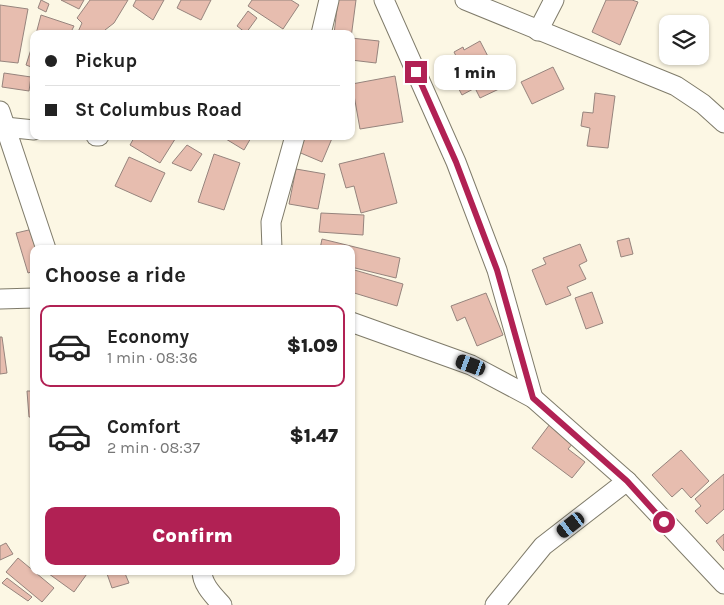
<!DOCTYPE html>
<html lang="en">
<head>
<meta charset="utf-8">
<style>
  :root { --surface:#fff; --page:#f6f6f6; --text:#222; --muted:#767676; --line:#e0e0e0; --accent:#b12154 }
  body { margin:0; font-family:Karla,sans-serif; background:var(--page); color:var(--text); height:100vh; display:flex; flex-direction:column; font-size:19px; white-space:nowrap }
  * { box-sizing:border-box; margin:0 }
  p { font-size:16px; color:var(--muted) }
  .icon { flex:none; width:28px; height:28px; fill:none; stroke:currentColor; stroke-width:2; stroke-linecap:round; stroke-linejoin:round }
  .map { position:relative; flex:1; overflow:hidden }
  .drawer { position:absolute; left:30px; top:245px; width:325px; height:330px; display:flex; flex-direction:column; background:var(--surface); border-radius:10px; box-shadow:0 1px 4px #0004 }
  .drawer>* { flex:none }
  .guide { position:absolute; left:30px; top:30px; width:325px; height:110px; border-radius:10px; box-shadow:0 1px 4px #0004; display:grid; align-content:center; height:110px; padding:0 15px; background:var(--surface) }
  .controls { position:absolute; left:659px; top:15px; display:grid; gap:10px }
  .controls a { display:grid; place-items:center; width:50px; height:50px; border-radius:10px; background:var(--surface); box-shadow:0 1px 4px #0004; font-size:25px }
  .end { position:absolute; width:22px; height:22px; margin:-11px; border:6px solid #b12154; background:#fff; box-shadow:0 0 0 2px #fff }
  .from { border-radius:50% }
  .bubble { position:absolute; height:35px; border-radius:10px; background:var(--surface); box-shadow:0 1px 4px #0004; font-size:16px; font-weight:800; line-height:35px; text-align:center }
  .car { position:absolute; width:15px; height:30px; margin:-15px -8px; border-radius:6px; box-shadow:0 0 4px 1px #0007; background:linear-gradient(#222 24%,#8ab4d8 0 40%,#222 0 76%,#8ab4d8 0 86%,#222 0) }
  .guide b { display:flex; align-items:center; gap:18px; height:48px; font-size:19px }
  .guide b+b { border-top:1px solid var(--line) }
  .guide i { width:12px; height:12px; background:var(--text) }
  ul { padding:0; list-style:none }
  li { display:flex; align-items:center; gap:15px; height:82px; margin:0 10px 8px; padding:0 5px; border:2px solid transparent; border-radius:10px }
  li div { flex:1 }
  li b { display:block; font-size:19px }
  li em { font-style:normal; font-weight:800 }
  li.on { border-color:var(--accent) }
  li>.icon { width:45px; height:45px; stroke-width:1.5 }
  h2 { padding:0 15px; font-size:22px; line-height:60px }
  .button { display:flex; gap:10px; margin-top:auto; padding:10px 15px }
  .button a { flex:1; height:58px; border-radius:10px; background:var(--accent); color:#fff; font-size:20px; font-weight:800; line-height:58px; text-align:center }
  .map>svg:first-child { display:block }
  .building { fill:#e7bdaf; stroke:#96847d }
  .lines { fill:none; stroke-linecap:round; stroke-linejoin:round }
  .minor-casing { stroke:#7f7b6a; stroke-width:21 }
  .minor { stroke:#fff; stroke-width:19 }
  .route { stroke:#b12154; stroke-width:6 }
</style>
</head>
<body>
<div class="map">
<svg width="724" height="605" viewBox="0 0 724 605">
  <rect width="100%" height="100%" fill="#fcf7e4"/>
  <g class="building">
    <path d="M41,0L49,4L46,12L38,8Z"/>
    <path d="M61,0H84L79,9Z"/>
    <path d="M90,0H128L114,23L105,30L104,34H77L82,23L77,18Z"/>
    <path d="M136,0H164L153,20L133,6Z"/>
    <path d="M181,0H211L201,20L177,8Z"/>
    <path d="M252,0H291L299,5L283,29L248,6Z"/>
    <path d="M338,0H356L351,38L379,41L376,63L351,60V34H334Z"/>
    <path d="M606,0H632L638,2L620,45L592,32Z"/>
    <path d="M0,5L28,9L18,63L0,61Z"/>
    <path d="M248,11L257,18L246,33L237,26Z"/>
    <path d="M41,15L74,26L70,34H36Z"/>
    <path d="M34,40V68L26,65Z"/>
    <path d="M480,41L494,68L489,70L499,89L480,98L475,88L462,95L452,76L447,78L443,70L459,62L454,52L463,47L464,50Z"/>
    <path d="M553,67L564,89L532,104L521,82Z"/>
    <path d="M4,73L31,77L29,91L2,87Z"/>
    <path d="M395,76L403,122L360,129L352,84Z"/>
    <path d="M595,93L615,96L608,148L587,146L590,128L581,126L583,112L593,113Z"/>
    <path d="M135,136H177L160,163L130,145Z"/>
    <path d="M221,136H252L244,150Z"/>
    <path d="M303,136H333L322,162L296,151Z"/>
    <path d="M187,145L202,154L191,171L172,163Z"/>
    <path d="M384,153L397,203L361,213L354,186L346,188L339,164Z"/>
    <path d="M214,154L240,163L224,210L198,202Z"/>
    <path d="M129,157L165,173L151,202L115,186Z"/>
    <path d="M296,169L325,174L318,209L289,204Z"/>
    <path d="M321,213L364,215L363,235L319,232Z"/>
    <path d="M33,229L39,249H34V271L28,273L16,233Z"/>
    <path d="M629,238L633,254L621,257L617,241Z"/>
    <path d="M322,239L400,258L396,278L351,267V249H320Z"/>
    <path d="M580,244L587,261L579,265L586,279L567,287L571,295L546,305L532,270L546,264L543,258Z"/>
    <path d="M351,269L403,284L397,306L351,292Z"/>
    <path d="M592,292L603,323L586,329L575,298Z"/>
    <path d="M486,293L503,335L477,346L465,317L457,321L451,306Z"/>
    <path d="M0,337H2L7,373L0,374Z"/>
    <path d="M27,391H34V417H29Z"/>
    <path d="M550,424L574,442L568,449L585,462L572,478L532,448Z"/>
    <path d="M681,450L709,481L691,498L682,488L672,497L652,475Z"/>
    <path d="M724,474V509L707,524L695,511L701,506L695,499Z"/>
    <path d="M724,534V551L716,541Z"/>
    <path d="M6,543L13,554L0,560V546Z"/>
    <path d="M18,558L54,588L42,602L6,572Z"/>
    <path d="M45,571H89L74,592Z"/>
    <path d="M106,571H124L129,583L112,588Z"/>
    <path d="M7,578L32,597L28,601L2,583Z"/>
  </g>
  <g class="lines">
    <g class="minor-casing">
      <g id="minor">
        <path d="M384,0L456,162L497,270L533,398"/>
        <path d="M465,0L676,86L703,104L724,123"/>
        <path d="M538,31L554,0"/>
        <path d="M321,34L329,0"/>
        <path d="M0,111L46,249"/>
        <path d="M5,127L34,130"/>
        <path d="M96,136H99"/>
        <path d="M272,249L271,222L295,136"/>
        <path d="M0,299L34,298"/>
        <path d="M351,322L471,365L533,398L627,481L724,584"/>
        <path d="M202,571C202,585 214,596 222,605"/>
        <path d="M495,605L543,546L627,481"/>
      </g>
    </g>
    <use href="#minor" class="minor"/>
  </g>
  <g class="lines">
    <path class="route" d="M416,72L456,162L497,270L533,398L627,481L664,522"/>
  </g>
</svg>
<div class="controls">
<a><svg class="icon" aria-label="layers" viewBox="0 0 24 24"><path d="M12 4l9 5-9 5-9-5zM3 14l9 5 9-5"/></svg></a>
</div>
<i class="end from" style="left:664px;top:522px"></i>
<i class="end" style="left:416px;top:72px"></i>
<div class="bubble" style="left:434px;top:55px;width:82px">1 min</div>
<i class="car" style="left:471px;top:365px;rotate:290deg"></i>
<i class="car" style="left:571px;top:525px;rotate:232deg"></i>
<div class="guide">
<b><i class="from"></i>Pickup</b>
<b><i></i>St Columbus Road</b>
</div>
<section class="drawer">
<h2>Choose a ride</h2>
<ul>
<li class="on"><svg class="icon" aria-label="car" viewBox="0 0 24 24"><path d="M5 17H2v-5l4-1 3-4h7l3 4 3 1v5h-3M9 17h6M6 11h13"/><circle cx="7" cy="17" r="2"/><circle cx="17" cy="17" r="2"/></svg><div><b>Economy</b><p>1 min · 08:36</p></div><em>$1.09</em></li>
<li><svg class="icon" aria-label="car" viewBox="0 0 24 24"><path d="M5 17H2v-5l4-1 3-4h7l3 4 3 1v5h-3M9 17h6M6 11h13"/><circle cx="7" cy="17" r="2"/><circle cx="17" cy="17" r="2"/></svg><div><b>Comfort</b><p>2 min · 08:37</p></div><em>$1.47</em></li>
</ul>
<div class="button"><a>Confirm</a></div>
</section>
</div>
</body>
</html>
